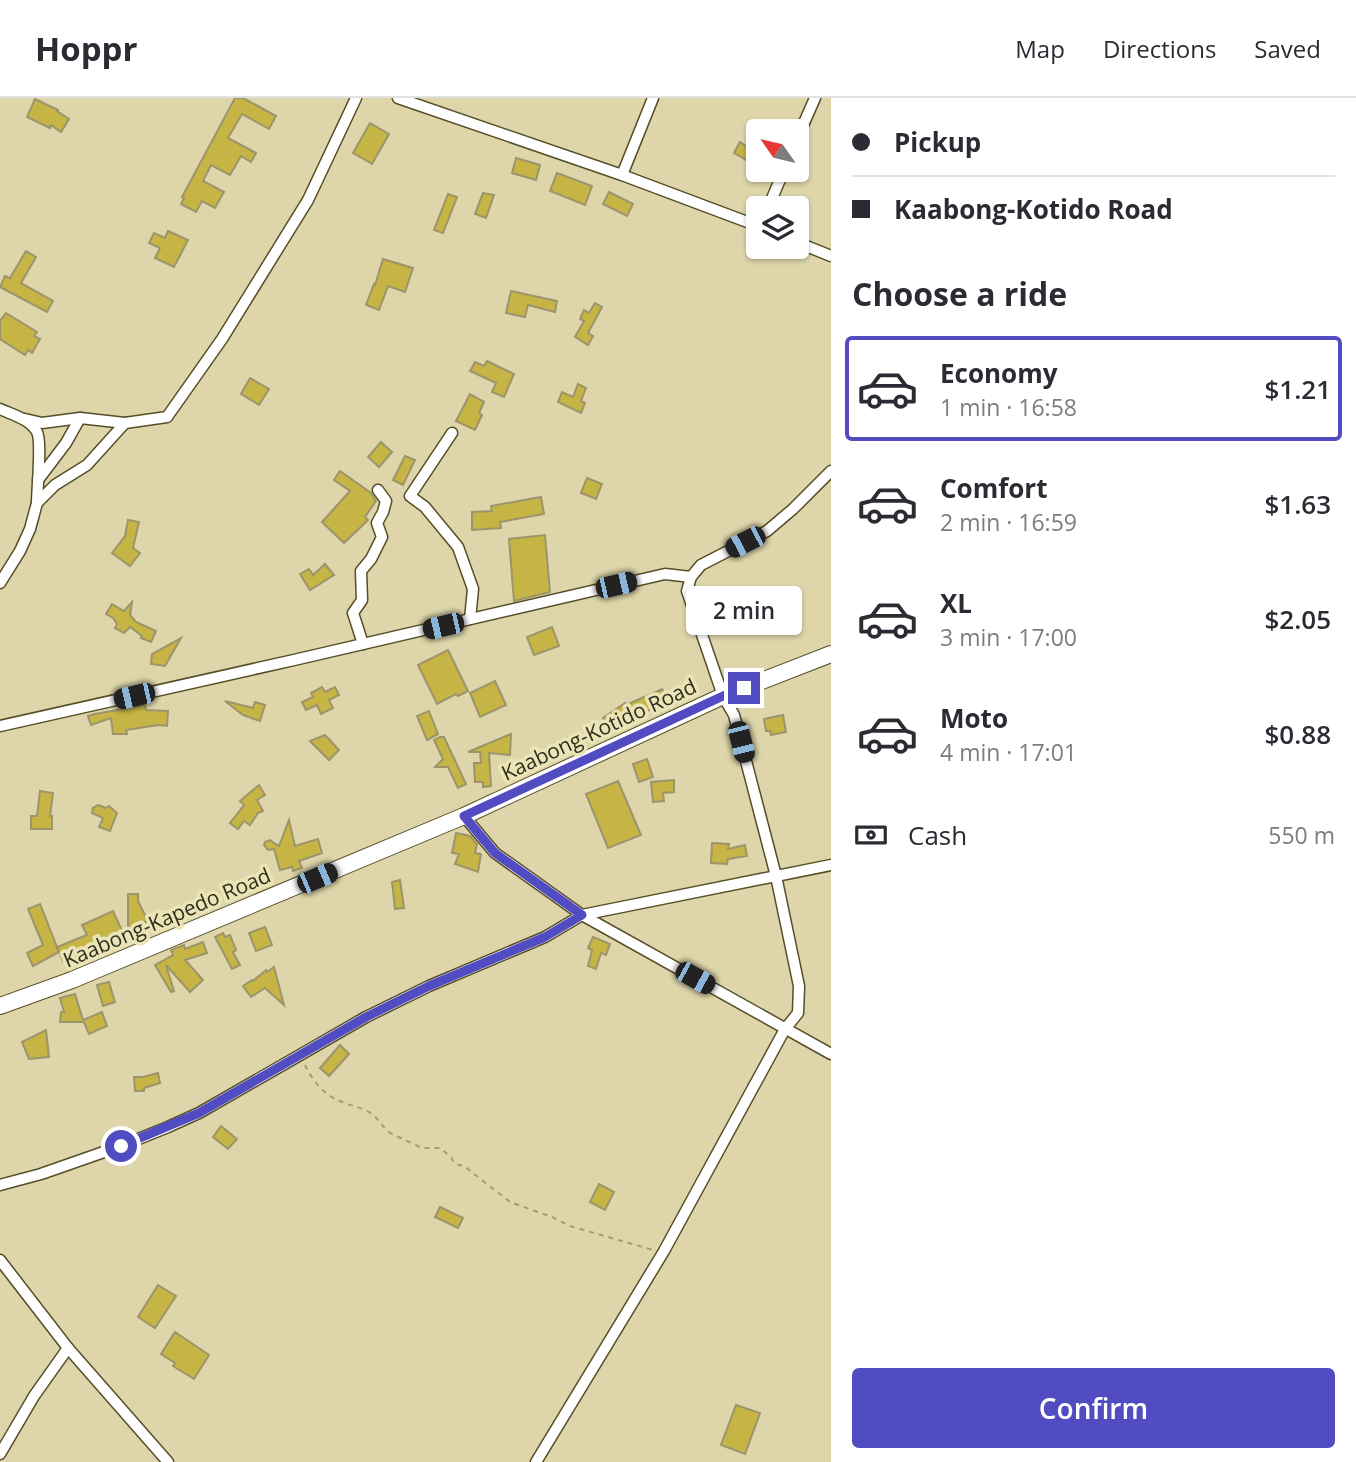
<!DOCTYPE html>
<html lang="en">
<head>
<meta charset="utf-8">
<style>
  :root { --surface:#fff; --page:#f7f7f7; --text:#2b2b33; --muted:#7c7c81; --line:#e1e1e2; --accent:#524cc3 }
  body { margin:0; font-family:"Open Sans",sans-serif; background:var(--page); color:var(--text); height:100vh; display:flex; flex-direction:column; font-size:26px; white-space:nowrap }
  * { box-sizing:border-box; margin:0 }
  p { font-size:23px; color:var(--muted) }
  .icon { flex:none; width:38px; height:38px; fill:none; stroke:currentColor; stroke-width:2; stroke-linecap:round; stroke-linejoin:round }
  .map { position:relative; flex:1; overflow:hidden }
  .panel { display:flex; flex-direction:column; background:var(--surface); width:525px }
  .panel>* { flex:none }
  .top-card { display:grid; align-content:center; height:154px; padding:0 21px; background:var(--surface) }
  .needle { width:46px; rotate:304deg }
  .controls { position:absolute; left:746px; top:21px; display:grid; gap:14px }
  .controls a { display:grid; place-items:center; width:63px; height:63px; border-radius:7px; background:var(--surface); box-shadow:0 2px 5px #0004; font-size:35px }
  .end { position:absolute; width:32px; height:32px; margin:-16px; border:9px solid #524cc3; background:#fff; box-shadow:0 0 0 4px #fff }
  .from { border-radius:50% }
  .bubble { position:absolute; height:49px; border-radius:7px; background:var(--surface); box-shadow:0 2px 5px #0004; font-size:23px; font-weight:600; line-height:49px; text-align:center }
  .car { position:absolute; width:21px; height:42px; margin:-21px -10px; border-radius:9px; box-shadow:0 0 5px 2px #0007; background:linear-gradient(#222 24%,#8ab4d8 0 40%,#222 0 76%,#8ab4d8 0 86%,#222 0) }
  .top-card b { display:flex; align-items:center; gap:24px; height:66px; font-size:26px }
  .top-card b+b { border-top:2px solid var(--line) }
  .top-card i { width:18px; height:18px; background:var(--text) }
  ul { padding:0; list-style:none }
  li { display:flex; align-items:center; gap:21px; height:105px; margin:0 14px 10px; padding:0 7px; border:4px solid transparent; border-radius:7px }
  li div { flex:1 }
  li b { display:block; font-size:26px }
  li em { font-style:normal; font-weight:600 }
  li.active { border-color:var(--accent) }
  li>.icon { width:63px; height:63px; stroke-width:1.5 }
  h2 { padding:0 21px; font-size:32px; line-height:84px }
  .pay { display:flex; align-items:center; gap:18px; height:77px; padding:0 21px; font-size:26px }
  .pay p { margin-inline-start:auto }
  .primary-button { display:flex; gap:14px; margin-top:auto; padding:14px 21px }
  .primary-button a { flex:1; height:80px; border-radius:7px; background:var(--accent); color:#fff; font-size:28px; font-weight:600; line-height:80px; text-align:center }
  header { display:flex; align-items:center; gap:42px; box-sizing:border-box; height:98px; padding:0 35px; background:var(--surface); border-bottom:2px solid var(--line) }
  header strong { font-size:33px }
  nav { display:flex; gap:38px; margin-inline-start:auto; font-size:24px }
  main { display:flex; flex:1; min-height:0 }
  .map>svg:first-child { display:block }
  .building { fill:#c6b444; stroke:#9c956b; stroke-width:2 }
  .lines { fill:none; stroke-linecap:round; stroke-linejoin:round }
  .street-casing { stroke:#554e26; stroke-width:13 }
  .secondary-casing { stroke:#554e26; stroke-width:18 }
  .path { stroke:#a29c79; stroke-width:2; stroke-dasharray:5 5; stroke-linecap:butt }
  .street { stroke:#fff; stroke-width:10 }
  .secondary { stroke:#fff; stroke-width:16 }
  .route { stroke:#524cc3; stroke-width:9 }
  .labels { text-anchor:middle; stroke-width:7; stroke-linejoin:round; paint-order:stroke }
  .street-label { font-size:21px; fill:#312e1d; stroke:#ebe4b7 }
</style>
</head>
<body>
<header>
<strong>Hoppr</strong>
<nav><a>Map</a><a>Directions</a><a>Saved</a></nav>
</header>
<main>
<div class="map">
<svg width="831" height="1364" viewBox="0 0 831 1364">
  <rect width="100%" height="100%" fill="#ded6aa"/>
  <g class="building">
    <path d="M235,0H243L276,18L269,31L242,16L228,40L256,55L251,64L241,58L230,77L211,67L203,83L224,94L215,110L202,103L196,114L181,106L184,100L182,99Z"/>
    <path d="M35,1L58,12L57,13L69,21L61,34L51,27L50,30L27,19Z"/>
    <path d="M370,25L389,36L372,66L353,55Z"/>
    <path d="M740,44L757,55L751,65L734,55Z"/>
    <path d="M516,60L540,67L536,82L512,75Z"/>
    <path d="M557,75L592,88L585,107L550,93Z"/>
    <path d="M609,94L633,106L627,118L603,106Z"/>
    <path d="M483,95L494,97L486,120L475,116Z"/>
    <path d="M448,96L457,99L443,135L434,132Z"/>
    <path d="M168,133L188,142L174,169L155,160L160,150L149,145L154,135L165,140Z"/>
    <path d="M26,153L36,159L21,185L53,203L47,214L0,189L5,178L10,180Z"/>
    <path d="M383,161L413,170L405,194L388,188L379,212L366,207L374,186L375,187Z"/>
    <path d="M511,193L557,203L555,214L528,207L525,219L506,215Z"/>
    <path d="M595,205L602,209L588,235L593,238L588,247L575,239L584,223L580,221L584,212L589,215Z"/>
    <path d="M6,215L37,234L34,238L40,241L32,255L28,252L25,257L0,241V223Z"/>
    <path d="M487,263L514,276L504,299L492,294L496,285L470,273L475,264L484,268Z"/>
    <path d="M250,280L269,291L259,307L241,296Z"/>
    <path d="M578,286L586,290L581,303L585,305L581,315L558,304L562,294L573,299Z"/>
    <path d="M470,296L484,304L479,315L482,317L475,332L456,323Z"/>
    <path d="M381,344L392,354L379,369L368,359Z"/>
    <path d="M405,358L415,362L403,387L393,382Z"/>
    <path d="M340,373L371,395L376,403L365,419L368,422L344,445L322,424L350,393L334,382Z"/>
    <path d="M587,380L602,386L596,401L581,395Z"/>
    <path d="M541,399L544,416L500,424L501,430L472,432V414L492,413L491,408Z"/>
    <path d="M128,422L139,424L133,450L140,455L130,468L112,455L125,438Z"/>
    <path d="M545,437L550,494L514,503L509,441Z"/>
    <path d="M325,466L334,477L310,492L300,476L309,471L313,477Z"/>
    <path d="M132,504L130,517L136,524L156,533L151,544L141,540L142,538L130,529L124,535L115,530L117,526L113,520L106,516L112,506L124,513Z"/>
    <path d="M552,529L559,548L534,557L527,539Z"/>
    <path d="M181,540L165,568L151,566L152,556Z"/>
    <path d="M448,552L468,593L458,598L456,596L437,606L418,567Z"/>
    <path d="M495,583L506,607L480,619L470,595Z"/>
    <path d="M322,589L325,594L335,589L339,597L329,602L333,610L321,616L317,607L306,612L302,604L313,599L311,595Z"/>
    <path d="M662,591L668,604L645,614L646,617L635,621L633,615L608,628L603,620L625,605L626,607Z"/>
    <path d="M225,603L253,610L255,604L265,607L260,623L243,617Z"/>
    <path d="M145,607L146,612L168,613L167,628L158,627L126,632L127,636H113L111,620L91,627L88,618L95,616Z"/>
    <path d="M429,613L438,636L427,642L417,618Z"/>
    <path d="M783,617L786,634L771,637L770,633H766L764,621Z"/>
    <path d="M511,636L510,657L489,655L491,688L483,689V684H475L474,665H481L480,654H468Z"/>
    <path d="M325,637L339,652L329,662L310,643Z"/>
    <path d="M440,639H444L466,686L458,690L448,669H435L443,661L434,642Z"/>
    <path d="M647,661L653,679L639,684L633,666Z"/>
    <path d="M674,682V694L663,695L664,703L653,704L651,684Z"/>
    <path d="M618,683L641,737L608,750L586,696Z"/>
    <path d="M259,687L265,697L257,702L263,713L258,715L250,727L244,723L238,731L230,725L244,707L240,703Z"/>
    <path d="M40,693L53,695L50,718H52V731H31V718H37Z"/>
    <path d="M98,707L106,710L109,708L117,715L110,733L99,729L103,720L92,715L93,710Z"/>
    <path d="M289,722L295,748L318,741L322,755L299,763L302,770L293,773L292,769L280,772L274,751L268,752L264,747L265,744L270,742L279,748Z"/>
    <path d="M456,735L470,738L477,746L475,755L481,756L478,774L455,766L459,756L452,755Z"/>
    <path d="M712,745L729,746L728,751L745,747L747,758L728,761L727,766L711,765Z"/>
    <path d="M400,782L404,810L395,811L392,784Z"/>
    <path d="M128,796H138V803L148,823L128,832Z"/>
    <path d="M40,806L59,854L33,868L27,855L43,847L28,811Z"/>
    <path d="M113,813L123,835L83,853L84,855L63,863L57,849L87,837L82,827Z"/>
    <path d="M265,829L272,847L256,853L249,835Z"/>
    <path d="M223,835L225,839L230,837L236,852L233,854L240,867L232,871L215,839Z"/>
    <path d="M593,839L610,846L606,857L601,855L596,871L588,868L592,852L588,850Z"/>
    <path d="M203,844L207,855L185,862L203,882L190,894L166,867L174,893L171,894L155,867L173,857L171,852L184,847L185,851Z"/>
    <path d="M274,869L284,907L265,890L251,899L243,888L252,882L253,883L266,872L267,874Z"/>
    <path d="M109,884L115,904L103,908L97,887Z"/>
    <path d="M75,896L83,922L102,914L107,928L89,936L84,924H60L61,914H64L60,900Z"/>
    <path d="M46,932L49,959L29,961L22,944Z"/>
    <path d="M340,947L349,956L329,978L320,970Z"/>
    <path d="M158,975L160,985L144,990V993H135L134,979H143Z"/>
    <path d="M221,1028L237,1041L228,1051L213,1039Z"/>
    <path d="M599,1086L614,1094L605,1112L590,1104Z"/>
    <path d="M440,1109L463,1120L458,1130L435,1119Z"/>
    <path d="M158,1187L176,1198L155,1230L138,1219Z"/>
    <path d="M175,1234L209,1257L194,1281L173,1268L175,1265L161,1256Z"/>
    <path d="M736,1307L760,1315L745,1356L721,1347Z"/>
  </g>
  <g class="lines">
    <g class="street-casing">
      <g id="street">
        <path d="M398,0L622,77L758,128"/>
        <path d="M796,43L815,0"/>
        <path d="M622,77L653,0"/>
        <path d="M768,110L784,72"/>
        <path d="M796,144L831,158"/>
        <path d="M0,311C13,317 30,321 37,334C42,343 37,392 37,405"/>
        <path d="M25,321L42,325L80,320L125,325"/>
        <path d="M452,335L410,398L425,409L458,449L473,491L470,521"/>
        <path d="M38,382L66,345L80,320"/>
        <path d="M0,485L20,453L30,431L37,405L55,387L87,367L125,325L167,319L222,241L308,102L356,0"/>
        <path d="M363,546L353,515L362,502L361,473L371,461L382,439L377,425L383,414L386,403L378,392"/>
        <path d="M0,628L294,562L665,476L691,479"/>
        <path d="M464,718L495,755L582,817L831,956"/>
        <path d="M0,1087L41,1076L121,1048L168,1029L199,1015L366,919L429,888L545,839L582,817L831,767"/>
        <path d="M0,1162L68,1250L168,1364"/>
        <path d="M0,1356L34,1298L68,1250"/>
        <path d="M536,1364L664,1153L785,931L798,915L799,888L776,778L734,617L723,598L687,493L691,479L701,467L767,433L793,411L831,373"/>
      </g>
    </g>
    <g class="secondary-casing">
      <path id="secondary" d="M0,908L72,882L464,718L723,598L831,556"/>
    </g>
    <path class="path" d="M305,967C312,982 324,997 340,1003C351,1008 362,1009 372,1016C380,1022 383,1031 392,1036L422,1050H440L451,1059L455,1066L464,1068L510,1104L552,1119L570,1128L653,1152"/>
    <use href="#street" class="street"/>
    <use href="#secondary" class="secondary"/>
  </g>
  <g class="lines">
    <path class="route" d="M121,1048L199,1015L366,919L429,888L545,839L582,817L495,755L464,718L723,598L744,590"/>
  </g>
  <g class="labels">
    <g class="street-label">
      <text transform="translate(599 632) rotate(-25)" y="7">Kaabong-Kotido Road</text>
      <text transform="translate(167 820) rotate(-23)" y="7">Kaabong-Kapedo Road</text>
    </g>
  </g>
</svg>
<div class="controls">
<a><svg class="needle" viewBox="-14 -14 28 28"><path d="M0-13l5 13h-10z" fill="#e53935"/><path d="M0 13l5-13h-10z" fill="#7c7c81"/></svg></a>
<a><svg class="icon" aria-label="layers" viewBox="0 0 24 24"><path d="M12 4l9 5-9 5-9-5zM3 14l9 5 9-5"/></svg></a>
</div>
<i class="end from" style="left:121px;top:1048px"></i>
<i class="end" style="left:744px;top:590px"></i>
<div class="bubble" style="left:686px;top:488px;width:116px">2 min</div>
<i class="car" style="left:745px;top:444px;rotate:243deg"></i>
<i class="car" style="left:616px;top:487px;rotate:77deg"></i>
<i class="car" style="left:443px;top:528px;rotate:257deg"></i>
<i class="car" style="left:134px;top:598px;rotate:257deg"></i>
<i class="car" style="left:741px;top:644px;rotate:166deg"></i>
<i class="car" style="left:317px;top:780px;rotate:67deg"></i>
<i class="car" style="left:695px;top:880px;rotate:119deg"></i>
</div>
<section class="panel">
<div class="top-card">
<b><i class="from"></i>Pickup</b>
<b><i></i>Kaabong-Kotido Road</b>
</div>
<h2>Choose a ride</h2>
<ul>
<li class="active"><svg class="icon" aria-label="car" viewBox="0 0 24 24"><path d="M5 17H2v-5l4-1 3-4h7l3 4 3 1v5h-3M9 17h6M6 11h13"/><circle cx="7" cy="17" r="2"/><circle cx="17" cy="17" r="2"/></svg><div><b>Economy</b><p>1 min · 16:58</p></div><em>$1.21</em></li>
<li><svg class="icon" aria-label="car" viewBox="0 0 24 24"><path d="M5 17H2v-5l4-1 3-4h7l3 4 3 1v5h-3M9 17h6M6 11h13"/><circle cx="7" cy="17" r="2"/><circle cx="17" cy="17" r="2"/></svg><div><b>Comfort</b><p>2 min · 16:59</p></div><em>$1.63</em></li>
<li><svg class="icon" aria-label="car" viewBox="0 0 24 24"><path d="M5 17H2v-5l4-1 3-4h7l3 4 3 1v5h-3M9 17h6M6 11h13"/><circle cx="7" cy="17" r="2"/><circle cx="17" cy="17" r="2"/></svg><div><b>XL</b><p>3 min · 17:00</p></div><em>$2.05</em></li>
<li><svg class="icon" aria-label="car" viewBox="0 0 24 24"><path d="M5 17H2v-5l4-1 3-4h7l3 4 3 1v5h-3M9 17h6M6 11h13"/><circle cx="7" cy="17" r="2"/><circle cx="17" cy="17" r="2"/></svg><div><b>Moto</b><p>4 min · 17:01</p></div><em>$0.88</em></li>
</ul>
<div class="pay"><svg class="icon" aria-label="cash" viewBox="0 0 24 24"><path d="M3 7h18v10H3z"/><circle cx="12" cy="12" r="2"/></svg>Cash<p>550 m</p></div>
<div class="primary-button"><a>Confirm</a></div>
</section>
</main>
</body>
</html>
